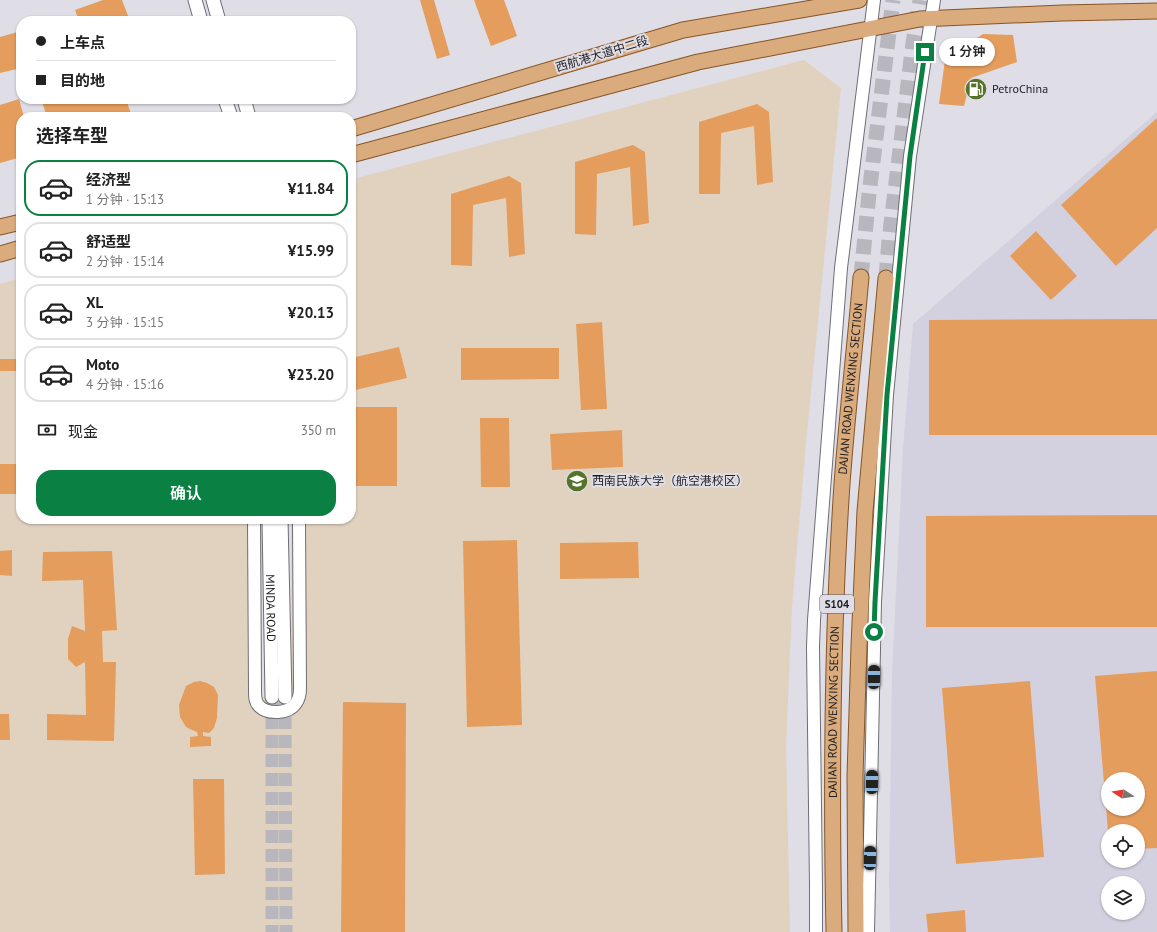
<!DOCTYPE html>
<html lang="zh">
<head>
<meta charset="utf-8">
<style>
  :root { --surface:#fff; --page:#f2f2f2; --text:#222; --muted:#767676; --line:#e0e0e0; --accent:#0b8043 }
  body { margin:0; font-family:"PT Sans","Noto Sans SC",sans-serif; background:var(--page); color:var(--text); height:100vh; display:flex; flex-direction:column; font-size:15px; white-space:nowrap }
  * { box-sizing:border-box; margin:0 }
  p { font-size:13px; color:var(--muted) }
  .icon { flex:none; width:22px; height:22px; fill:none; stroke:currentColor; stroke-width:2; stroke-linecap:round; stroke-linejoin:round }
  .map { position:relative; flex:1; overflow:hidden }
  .side { position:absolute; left:16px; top:112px; width:340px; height:412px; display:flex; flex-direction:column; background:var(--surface); border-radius:16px; box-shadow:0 1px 3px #0004 }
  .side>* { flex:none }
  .top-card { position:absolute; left:16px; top:16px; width:340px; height:88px; border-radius:16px; box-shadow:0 1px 3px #0004; display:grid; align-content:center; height:88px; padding:0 20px; background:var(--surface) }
  .needle { width:26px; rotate:282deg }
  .buttons { position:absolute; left:1101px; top:772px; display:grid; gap:8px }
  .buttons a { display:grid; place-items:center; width:44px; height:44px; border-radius:50%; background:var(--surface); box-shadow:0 1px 3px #0004; font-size:20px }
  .end { position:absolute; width:18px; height:18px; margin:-9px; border:5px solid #0b8043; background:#fff; box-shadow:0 0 0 2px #fff }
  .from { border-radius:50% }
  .bubble { position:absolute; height:28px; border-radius:14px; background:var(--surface); box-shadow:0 1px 3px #0004; font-size:13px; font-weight:600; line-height:28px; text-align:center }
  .car { position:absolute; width:12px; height:24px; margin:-12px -6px; border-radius:5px; box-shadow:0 0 3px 1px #0007; background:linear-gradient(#222 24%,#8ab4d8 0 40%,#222 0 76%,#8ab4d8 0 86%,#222 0) }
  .top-card b { display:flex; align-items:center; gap:14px; height:38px; font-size:15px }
  .top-card b+b { border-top:1px solid var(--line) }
  .top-card i { width:10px; height:10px; background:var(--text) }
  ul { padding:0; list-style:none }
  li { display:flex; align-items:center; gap:12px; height:56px; margin:0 8px 6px; padding:0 12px; border:2px solid var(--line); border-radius:16px }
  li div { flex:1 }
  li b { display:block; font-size:15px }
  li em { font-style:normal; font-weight:600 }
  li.current { border-color:var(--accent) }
  li>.icon { width:36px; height:36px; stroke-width:1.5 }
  h2 { padding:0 20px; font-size:18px; line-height:48px }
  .pay { display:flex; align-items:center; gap:10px; height:44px; padding:0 20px; font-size:15px }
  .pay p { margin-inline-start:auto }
  .cta { display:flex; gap:8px; margin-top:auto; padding:8px 20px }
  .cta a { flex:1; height:46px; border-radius:16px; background:var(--accent); color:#fff; font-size:16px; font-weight:600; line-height:46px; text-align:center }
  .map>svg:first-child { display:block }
  .built { fill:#d3d1e0; fill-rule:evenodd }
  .education { fill:#e1d2c0 }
  .building { fill:#e49d5c; fill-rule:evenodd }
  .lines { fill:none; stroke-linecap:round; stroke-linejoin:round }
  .secondary-tunnel { stroke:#b8b7be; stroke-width:13; stroke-dasharray:13 6; stroke-linecap:butt }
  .primary-tunnel { stroke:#b8b7be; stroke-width:15; stroke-dasharray:15 8; stroke-linecap:butt }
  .tertiary-casing { stroke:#6f6e74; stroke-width:14 }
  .secondary-casing { stroke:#6f6e74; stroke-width:15 }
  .primary-casing { stroke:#875525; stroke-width:17 }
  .tertiary { stroke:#fff; stroke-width:12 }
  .secondary { stroke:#fff; stroke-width:13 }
  .primary { stroke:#d9ab7d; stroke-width:15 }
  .route { stroke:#0b8043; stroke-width:5 }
  .labels { text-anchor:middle; stroke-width:4; stroke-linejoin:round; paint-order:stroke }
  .shield { fill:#dfdde5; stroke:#57575b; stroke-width:1 }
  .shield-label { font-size:11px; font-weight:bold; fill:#1d1d20 }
  .street-label { font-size:12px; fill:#1d1d20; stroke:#dfdde5 }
  .poi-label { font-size:12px; fill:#1d1d20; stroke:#dfdde5; text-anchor:start }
</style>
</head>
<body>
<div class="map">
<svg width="1157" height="932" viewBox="0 0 1157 932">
  <rect width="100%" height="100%" fill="#dfdde5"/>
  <path class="built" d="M1157,112V932H890L889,882L892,674L903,449L913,324ZM1108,779H1138V809H1108ZM1108,831H1138V861H1108ZM1108,883H1138V913H1108Z"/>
  <path class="education" d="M804,60L841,88L806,443L792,607L786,748L790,932H0V284L21,278V519H263L261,697H292L291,519H351V187L357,178Z"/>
  <g class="building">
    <path d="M103,0H122L130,21H79L75,10Z"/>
    <path d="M420,0H434L450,55L437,59Z"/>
    <path d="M474,0H504L517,36L491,46Z"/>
    <path d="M21,31V68L0,73V37Z"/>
    <path d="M983,34L1013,35L1017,62L971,78L964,106L939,104L945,60Z"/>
    <path d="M19,99L24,117H21V157L0,163V105Z"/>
    <path d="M41,99H126L132,117H47Z"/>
    <path d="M757,104L769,112L773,182L757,185L754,126L721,133L720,194H699V122Z"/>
    <path d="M1157,118V228L1116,266L1061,205Z"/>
    <path d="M633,145L645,152L649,223L633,226L630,167L597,174L596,235L575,234V162Z"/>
    <path d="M509,176L521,183L525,254L509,257L506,198L473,205L472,266L451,265V194Z"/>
    <path d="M1036,231L1077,276L1051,300L1010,256Z"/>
    <path d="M1157,319V435H929V320Z"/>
    <path d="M602,322L607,409L581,410L576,324Z"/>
    <path d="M399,347L407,378L351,391V358Z"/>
    <path d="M461,348H559V379L461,380Z"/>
    <rect x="0" y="359" width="21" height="12"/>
    <rect x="351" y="407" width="46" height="79"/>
    <path d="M480,418H509L510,487H481Z"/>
    <path d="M622,430L623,467L552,470L550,434Z"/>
    <rect x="0" y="464" width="21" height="30"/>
    <path d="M1157,515V627H926V516Z"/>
    <path d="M517,540L522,725L467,727L463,541Z"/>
    <path d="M638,542L639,578L560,579V543Z"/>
    <path d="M12,550V576L0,575V551Z"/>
    <path d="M112,551L117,630L102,631L103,662H116L114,741L47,740V714L86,715L85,662L76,667L68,659V639L72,626L85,631L83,580L42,581L43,552Z"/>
    <path d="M1157,671V848L1138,849V831H1108L1095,676ZM1108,779H1138V809H1108Z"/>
    <path d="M200,681L207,683L214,687L218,695L217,718L214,728L209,733L203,732V736L211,737V746L190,747V737L198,736L197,732L192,730L186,727L180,717L179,705L186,686L194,682Z"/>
    <path d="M1030,681L1044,857L956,864L942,688Z"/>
    <path d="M343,702L406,703L405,932H341Z"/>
    <path d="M0,714H9L10,740H0Z"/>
    <path d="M193,779H224L225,874L195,875Z"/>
    <path d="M965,910L966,932H928L926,914Z"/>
  </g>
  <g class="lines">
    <g class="secondary-tunnel">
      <path d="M272,697V932"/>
      <path d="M285,697L286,932"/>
    </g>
    <g class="primary-tunnel">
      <path d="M861,277L869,194L893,0"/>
      <path d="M886,278L889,240L913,43L920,0"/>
    </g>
    <g class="tertiary-casing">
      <g id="tertiary">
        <path d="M254,519L255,691C255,697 255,702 259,706C268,715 289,714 296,703C299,699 300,693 300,688L299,519"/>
        <path d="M816,932V886L813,647L814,620L841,268L874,0"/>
        <path d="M868,932L875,602L887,395L910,156L934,0"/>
      </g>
    </g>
    <g class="secondary-casing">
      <g id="secondary">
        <path d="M195,0L201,21"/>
        <path d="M213,0L219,21"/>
        <path d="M225,99L231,117"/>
        <path d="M244,99L249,117"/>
        <path id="s1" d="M269,519L272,697"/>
        <path d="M281,519L285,697"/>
      </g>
    </g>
    <g class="primary-casing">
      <g id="primary">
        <path d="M351,129L683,30L859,0"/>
        <path d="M351,155L698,62L920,19L1062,13L1157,11"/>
        <path d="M0,227L21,222"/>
        <path d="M0,254L21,248"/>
        <path id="s2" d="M834,932C831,783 832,633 842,484C847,415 855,346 861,277"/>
        <path d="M856,932L855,776L859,646L865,511L886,278"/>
      </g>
    </g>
    <use href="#tertiary" class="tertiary"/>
    <use href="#secondary" class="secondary"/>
    <use href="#primary" class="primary"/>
  </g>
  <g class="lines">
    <path class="route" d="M874,632L875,602L887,395L910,156L925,52"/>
  </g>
  <defs>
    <g id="fuel-disc" transform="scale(1.15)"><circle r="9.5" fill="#567429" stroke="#dfdde5"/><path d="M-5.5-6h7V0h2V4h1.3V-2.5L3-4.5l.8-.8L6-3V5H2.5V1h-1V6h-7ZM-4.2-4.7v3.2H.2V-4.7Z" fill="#fff"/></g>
    <g id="university-disc" transform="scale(1.15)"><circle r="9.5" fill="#567429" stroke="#dfdde5"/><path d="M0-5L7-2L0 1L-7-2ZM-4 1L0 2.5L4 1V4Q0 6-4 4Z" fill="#fff"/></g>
  </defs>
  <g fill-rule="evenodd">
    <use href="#fuel-disc" x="976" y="89"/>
    <use href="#university-disc" x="577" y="481"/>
  </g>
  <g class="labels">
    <rect class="shield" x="820" y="595" width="34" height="18" rx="3"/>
    <g class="shield-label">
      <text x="837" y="608">S104</text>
    </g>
    <g class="street-label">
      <text transform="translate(602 54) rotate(-17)" y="4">西航港大道中二段</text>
      <text dy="4" stroke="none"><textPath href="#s2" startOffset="544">DAJIAN ROAD WENXING SECTION</textPath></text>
      <text dy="4" stroke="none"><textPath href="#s1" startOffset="89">MINDA ROAD</textPath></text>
      <text dy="4" stroke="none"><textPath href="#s2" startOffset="220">DAJIAN ROAD WENXING SECTION</textPath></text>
    </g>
    <g class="poi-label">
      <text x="992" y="93">PetroChina</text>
      <text x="592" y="485">西南民族大学（航空港校区）</text>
    </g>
  </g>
</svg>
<div class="buttons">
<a><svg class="needle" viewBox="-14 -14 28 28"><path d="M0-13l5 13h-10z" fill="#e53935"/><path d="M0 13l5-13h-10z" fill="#767676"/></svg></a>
<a><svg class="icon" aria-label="locate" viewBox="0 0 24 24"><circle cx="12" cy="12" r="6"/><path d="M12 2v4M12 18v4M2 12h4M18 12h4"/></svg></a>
<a><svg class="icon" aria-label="layers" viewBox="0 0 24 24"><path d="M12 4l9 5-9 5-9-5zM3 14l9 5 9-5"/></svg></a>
</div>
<i class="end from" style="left:874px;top:632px"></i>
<i class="end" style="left:925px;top:52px"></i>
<div class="bubble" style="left:939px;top:38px;width:56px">1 分钟</div>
<i class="car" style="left:874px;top:677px;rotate:1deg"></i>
<i class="car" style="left:872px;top:782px;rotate:1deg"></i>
<i class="car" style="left:870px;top:858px;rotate:2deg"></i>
<div class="top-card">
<b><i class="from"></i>上车点</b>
<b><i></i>目的地</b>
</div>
<section class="side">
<h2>选择车型</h2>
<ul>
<li class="current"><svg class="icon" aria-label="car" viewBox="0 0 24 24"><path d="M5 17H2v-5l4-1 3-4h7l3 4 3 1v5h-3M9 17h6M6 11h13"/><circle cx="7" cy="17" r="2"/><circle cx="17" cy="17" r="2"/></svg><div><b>经济型</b><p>1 分钟 · 15:13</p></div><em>¥11.84</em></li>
<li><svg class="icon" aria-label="car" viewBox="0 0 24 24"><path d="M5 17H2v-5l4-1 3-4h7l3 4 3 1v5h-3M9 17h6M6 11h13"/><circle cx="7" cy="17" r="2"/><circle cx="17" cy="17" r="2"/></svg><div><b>舒适型</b><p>2 分钟 · 15:14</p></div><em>¥15.99</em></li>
<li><svg class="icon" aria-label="car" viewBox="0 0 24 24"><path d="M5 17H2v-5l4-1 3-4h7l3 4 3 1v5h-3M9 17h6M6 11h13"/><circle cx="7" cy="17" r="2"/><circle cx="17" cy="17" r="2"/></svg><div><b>XL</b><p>3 分钟 · 15:15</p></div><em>¥20.13</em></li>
<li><svg class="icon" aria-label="car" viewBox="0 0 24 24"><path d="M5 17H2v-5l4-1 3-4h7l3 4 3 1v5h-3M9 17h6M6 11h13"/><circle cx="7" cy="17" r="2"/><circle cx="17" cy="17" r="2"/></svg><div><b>Moto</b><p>4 分钟 · 15:16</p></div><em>¥23.20</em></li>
</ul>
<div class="pay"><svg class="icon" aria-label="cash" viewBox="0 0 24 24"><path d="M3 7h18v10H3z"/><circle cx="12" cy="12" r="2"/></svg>现金<p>350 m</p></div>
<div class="cta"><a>确认</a></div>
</section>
</div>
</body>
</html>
